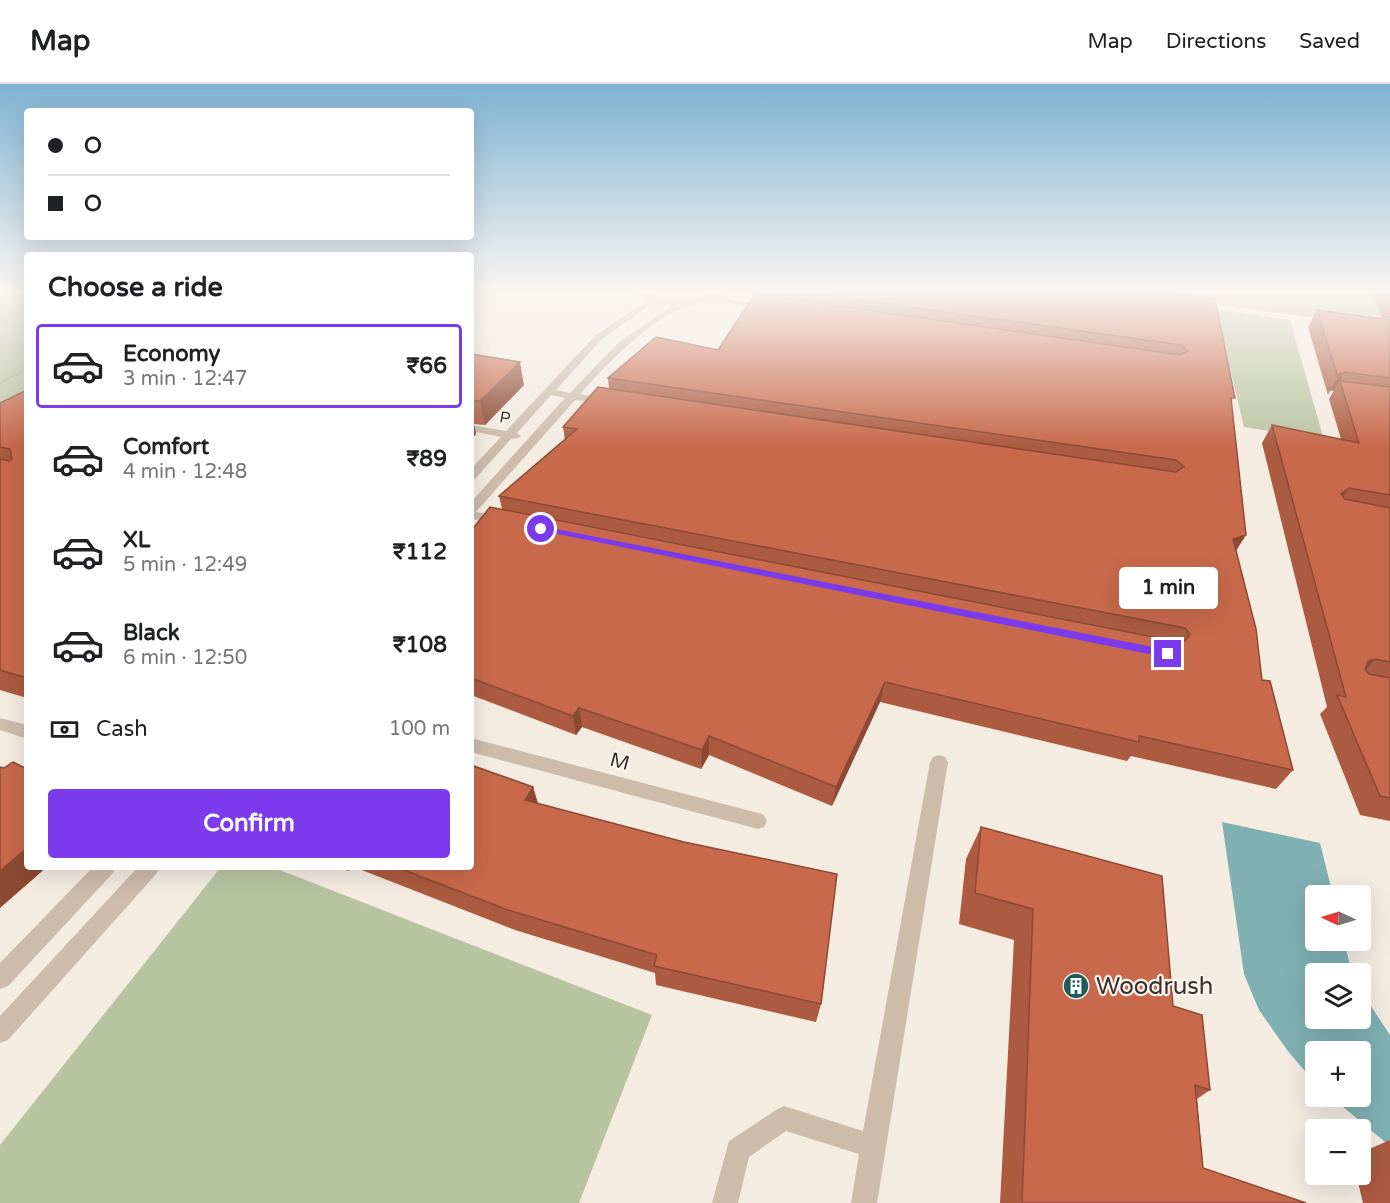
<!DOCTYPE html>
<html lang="en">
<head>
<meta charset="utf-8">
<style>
  :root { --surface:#fff; --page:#f6f6f6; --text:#202124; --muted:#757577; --line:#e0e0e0; --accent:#7c3aed }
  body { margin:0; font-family:"Varela Round",sans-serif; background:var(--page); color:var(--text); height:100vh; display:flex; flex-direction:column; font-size:22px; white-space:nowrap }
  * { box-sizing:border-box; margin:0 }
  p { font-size:20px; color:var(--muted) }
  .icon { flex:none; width:33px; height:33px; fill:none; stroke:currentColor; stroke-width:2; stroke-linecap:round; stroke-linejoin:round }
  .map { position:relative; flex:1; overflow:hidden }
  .sheet { position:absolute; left:24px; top:168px; width:450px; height:618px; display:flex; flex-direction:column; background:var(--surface); border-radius:6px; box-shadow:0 6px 24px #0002 }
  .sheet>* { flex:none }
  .top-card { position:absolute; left:24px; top:24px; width:450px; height:132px; border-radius:6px; box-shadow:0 6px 24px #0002; display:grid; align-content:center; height:132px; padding:0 24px; background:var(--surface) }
  .needle { width:39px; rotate:274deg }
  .tools { position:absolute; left:1305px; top:801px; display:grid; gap:12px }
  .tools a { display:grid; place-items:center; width:66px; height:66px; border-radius:6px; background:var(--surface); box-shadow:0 6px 24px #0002; font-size:30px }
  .end { position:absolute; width:27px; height:27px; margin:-14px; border:8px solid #7c3aed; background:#fff; box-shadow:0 0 0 3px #fff }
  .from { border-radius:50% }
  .bubble { position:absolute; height:42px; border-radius:6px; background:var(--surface); box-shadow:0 6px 24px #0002; font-size:20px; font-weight:700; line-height:42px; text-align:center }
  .top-card b { display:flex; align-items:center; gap:21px; height:57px; font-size:22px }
  .top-card b+b { border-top:2px solid var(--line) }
  .top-card i { width:15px; height:15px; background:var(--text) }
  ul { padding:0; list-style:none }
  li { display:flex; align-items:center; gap:18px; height:84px; margin:0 12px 9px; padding:0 12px; border:3px solid transparent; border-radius:6px }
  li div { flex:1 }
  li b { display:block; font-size:22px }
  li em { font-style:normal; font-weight:700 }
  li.active { border-color:var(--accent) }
  li>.icon { width:54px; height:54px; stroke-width:1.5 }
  h2 { padding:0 24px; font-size:27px; line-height:72px }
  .pay { display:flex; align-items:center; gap:15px; height:66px; padding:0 24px; font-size:22px }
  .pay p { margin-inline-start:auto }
  .primary-button { display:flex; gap:12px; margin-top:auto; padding:12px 24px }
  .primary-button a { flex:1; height:69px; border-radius:6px; background:var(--accent); color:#fff; font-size:24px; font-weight:700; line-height:69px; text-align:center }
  header { display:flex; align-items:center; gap:36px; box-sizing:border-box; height:84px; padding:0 30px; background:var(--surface); border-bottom:2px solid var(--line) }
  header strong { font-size:28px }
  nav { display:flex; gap:33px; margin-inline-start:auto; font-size:21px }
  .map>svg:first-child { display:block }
  .green { fill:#b8c4a0 }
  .water { fill:#7fb0b2 }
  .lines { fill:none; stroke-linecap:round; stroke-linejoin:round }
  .path { stroke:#b9a596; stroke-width:2; stroke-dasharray:1.5 1.5; stroke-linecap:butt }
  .lane { fill:#cdbbac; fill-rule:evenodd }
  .wall { fill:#ac5a40 }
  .shaded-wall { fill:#8c4a34 }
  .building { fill:#c8694b; stroke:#8c4a34; stroke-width:1.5 }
  .route { fill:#7c3aed }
  .labels { text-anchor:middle; stroke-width:4.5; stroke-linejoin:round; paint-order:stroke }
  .far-street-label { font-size:16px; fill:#3b302b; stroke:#fbf5ee }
  .street-label { font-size:20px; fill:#3b302b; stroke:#fbf5ee }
  .near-poi-label { font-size:24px; fill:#3b302b; stroke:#fbf5ee; text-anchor:start }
</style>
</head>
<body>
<header>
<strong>Map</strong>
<nav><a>Map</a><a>Directions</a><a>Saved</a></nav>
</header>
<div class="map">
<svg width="1390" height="1119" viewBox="0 0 1390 1119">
  <rect width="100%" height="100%" fill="#f4ebe1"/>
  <g class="green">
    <path d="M0,206H27V314L0,329Z"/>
    <path d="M1122,206H1390V238Z"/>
    <path d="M1216,225L1290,236L1324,356L1244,343Z"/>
    <path d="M221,783H272L652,931L579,1119H0V1061Z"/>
  </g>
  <path class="water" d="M1222,738L1320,759L1333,811L1316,812V856L1344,857L1352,889L1316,890V934H1360L1361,907L1390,951V1062L1331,1013L1360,1012V968H1316L1315,999L1287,966L1259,926L1244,890Z"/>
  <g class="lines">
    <path class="path" d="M0,299L27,285"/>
    <g class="lane">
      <path d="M630,206C645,206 658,217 675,217C697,218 711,206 729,206L718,214L769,223L765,226C747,223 727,217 710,218C663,218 610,278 580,310L612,316V320L575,316L476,428L504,433L506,436L504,439L471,435V418L565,314L551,311L517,349L521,352L519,354L511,355L475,395L471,396V385L501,353L471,347V341L506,347L596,251L646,217ZM653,219L672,222L619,258L570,309L556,306L602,255Z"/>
      <path d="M1196,213L1333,230L1337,233L1333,236L1193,218L1192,216Z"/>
      <path d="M0,634L27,641V655L0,646Z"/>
      <path d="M471,654L758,729L764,731L767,737L764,743L758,745L471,668Z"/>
      <path d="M939,671L945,673L948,678L877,1119H851L859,1070L786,1047L749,1073L738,1119H712L729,1057L776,1026L784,1022L863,1047L930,678L933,673Z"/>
      <path d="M93,783H116L113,789L8,902L0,905V879Z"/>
      <path d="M138,783H160L157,789L8,956L0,959V932Z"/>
    </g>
  </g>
  <g class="wall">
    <path d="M760,206H1155L1232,320L1236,468L1262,596L1293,686L1276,705L1131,672L1127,677L880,618L832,722L709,671L701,685L582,643L576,651L471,611V447L502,425L499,412L565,356L563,343L609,305L608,294L718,266L759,211Z"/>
    <path d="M1371,206H1390V235L1382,234Z"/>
    <path d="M1317,226L1390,236V737L1360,731L1320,630L1327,623L1262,359L1272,341L1341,355L1329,315L1334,306L1330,307L1328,311L1308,243Z"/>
    <path d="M471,270L524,301L485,341L474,340L476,350L471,355Z"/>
    <path d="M27,306V614L0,606V319Z"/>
    <path d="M533,703L538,719L821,920L816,938L656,901L655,889L515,846L354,783H471Z"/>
    <path d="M981,743L1173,922L1210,1006L1197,1015L1203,1084L1306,1119H1000L1014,856L959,840L966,775Z"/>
    <path d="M335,783H351L349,787Z"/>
    <path d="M1390,1056V1119H1363L1356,1090H1360V1069Z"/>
  </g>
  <g class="shaded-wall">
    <path d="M520,278L524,301L485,341L480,317Z"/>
    <path d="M1345,288L1334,306L1330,307L1338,293L1339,290Z"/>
    <path d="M471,327L476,350L471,355Z"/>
    <path d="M1349,404L1336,423L1341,410Z"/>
    <path d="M1246,451L1234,470L1233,455Z"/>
    <path d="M1375,575L1358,595L1368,577Z"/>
    <path d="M885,598L880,618L832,722L836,703Z"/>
    <path d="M579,624L582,643L576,651L573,632Z"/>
    <path d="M709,652V671L701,685L702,666Z"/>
    <path d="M533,703L539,724L525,716Z"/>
    <path d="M27,764V783H47L0,824V787Z"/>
  </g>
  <g class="building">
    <path d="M789,206H1155L1215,215L1235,314H1231L1246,451L1233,455L1256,545L1262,596L1270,597L1293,686L1139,652V658L885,598L836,703L709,652L702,666L579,624L573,632L471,594V447L490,423L1179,558L1185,557L1190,550L1185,544L499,412L577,345L563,343L598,303L1176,388L1184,383L1176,376L608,294L656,253L718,266L755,210L1180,271L1188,267L1181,261Z"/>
    <path d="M1387,206H1390V214Z"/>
    <path d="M1317,226L1390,236V294L1345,288L1339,290L1338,293Z"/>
    <path d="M471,270L520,278L480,317L471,316Z"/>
    <path d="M1340,297L1390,303V411L1349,404L1341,410L1345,415L1390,424V578L1375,575L1368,577L1365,585L1369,590L1390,594V714L1380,712L1337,611L1346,613L1272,341L1359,359Z"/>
    <path d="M27,306V594L0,586V375L9,377L12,375L10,365L0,363V319Z"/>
    <path d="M13,678L27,685V764L0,787V683L4,684Z"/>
    <path d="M471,681L533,703L525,716L684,758L837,790L821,920L654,882L657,871L508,826L396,783H471Z"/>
    <path d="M981,743L1162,792L1173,922L1202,931L1210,1006L1195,1001L1203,1084L1306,1119H1022L1033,825L975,809Z"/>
  </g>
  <linearGradient id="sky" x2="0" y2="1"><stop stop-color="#7eb2d2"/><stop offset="0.57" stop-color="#faf6f2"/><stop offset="1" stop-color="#faf6f2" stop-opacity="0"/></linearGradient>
  <rect width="1390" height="363" fill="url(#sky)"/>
  <path class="route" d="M541,442L1168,566L1173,570L1168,574L538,446V443Z"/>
  <defs>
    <g id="building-disc" transform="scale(1.35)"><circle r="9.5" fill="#1f5a5e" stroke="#fbf5ee"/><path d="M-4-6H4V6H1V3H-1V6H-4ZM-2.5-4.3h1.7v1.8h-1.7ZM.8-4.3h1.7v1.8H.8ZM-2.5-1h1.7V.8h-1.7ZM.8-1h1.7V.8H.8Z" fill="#fff"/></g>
  </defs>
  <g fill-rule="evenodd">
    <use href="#building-disc" x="1076" y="902"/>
  </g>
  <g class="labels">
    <g class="far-street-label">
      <text transform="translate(505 333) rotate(10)" y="6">P</text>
    </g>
    <g class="street-label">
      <text transform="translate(620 677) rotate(15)" y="7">M</text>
    </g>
    <g class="near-poi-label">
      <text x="1096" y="910">Woodrush</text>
    </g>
  </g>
</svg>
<div class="tools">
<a><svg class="needle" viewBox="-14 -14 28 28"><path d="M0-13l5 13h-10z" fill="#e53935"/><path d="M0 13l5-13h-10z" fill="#757577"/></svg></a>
<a><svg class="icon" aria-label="layers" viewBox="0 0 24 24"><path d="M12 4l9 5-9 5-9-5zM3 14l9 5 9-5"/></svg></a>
<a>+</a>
<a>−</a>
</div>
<i class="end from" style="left:541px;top:445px"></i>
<i class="end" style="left:1168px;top:570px"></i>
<div class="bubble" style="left:1119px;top:483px;width:99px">1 min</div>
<div class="top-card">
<b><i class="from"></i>O</b>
<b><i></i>O</b>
</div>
<section class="sheet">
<h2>Choose a ride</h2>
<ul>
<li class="active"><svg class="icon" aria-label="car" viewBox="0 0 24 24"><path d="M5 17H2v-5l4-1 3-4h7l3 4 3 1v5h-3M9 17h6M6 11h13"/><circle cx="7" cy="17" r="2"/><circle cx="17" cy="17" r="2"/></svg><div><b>Economy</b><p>3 min · 12:47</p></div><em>₹66</em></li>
<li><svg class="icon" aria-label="car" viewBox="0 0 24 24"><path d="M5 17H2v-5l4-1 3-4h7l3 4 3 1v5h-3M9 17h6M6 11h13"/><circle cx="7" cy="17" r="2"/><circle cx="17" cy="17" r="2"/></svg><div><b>Comfort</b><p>4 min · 12:48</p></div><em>₹89</em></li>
<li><svg class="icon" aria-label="car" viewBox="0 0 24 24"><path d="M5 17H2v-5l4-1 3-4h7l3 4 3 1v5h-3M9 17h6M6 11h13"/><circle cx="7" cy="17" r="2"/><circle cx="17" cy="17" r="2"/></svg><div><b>XL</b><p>5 min · 12:49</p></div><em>₹112</em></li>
<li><svg class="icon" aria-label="car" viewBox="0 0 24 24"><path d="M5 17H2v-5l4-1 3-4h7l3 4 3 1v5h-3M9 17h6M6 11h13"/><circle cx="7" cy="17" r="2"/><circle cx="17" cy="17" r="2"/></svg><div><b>Black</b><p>6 min · 12:50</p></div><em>₹108</em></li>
</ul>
<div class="pay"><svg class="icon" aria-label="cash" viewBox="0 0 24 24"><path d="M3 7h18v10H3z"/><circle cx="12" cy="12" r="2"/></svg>Cash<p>100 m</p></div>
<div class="primary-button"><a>Confirm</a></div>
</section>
</div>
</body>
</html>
